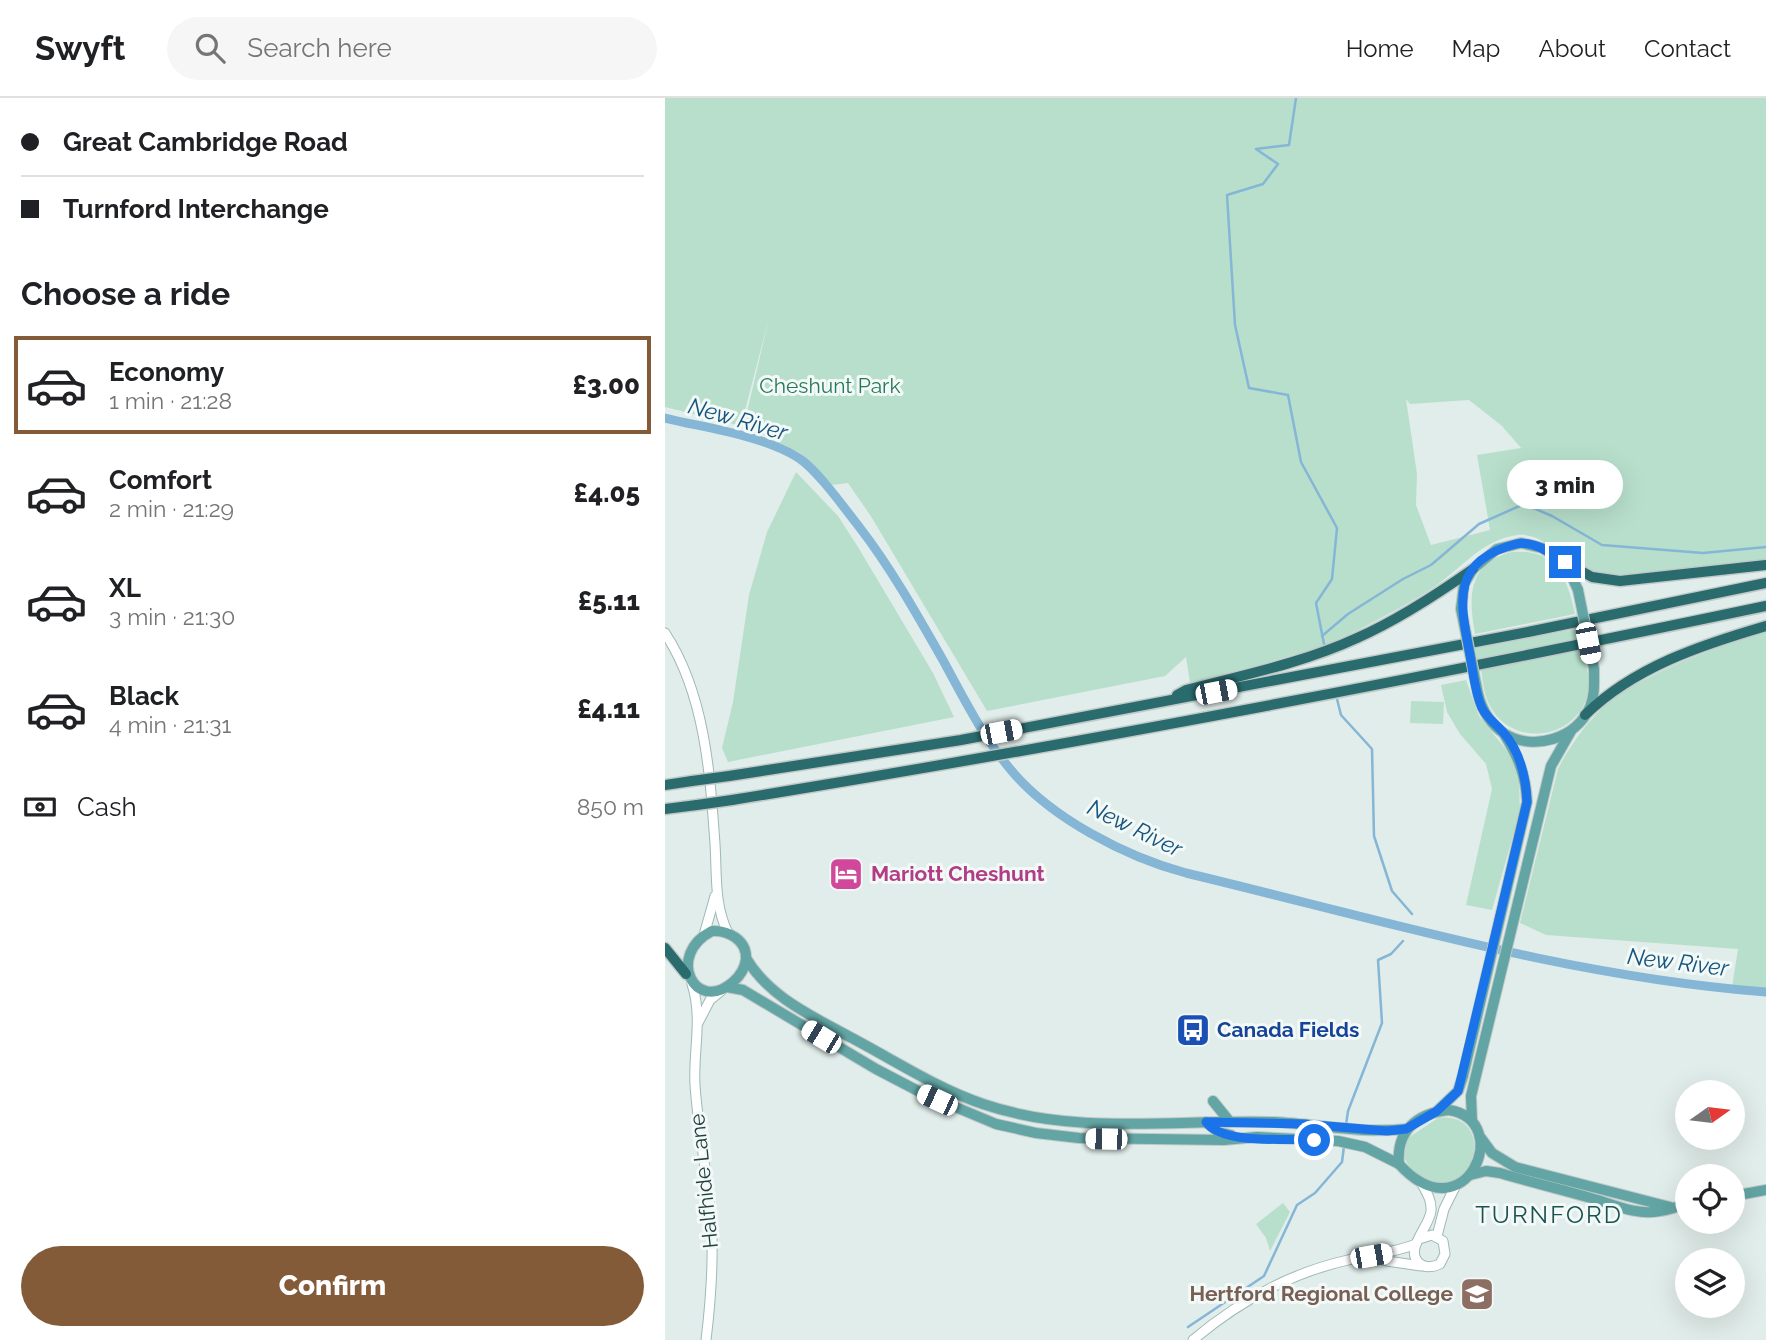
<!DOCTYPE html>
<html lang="en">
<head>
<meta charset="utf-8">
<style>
  :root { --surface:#fff; --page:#f6f6f6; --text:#202124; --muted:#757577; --line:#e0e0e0; --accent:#835b38 }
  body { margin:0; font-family:Raleway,sans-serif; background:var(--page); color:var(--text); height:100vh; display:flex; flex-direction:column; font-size:26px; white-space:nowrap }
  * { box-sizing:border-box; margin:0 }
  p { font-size:23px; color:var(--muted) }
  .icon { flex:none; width:38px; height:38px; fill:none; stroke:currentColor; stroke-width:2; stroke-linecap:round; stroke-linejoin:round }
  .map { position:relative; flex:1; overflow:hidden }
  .details { display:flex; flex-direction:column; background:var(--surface); width:665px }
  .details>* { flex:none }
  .top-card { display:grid; align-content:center; height:154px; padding:0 21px; background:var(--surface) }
  .needle { width:46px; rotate:76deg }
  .fabs { position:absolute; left:1010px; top:982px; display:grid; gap:14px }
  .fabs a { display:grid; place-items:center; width:70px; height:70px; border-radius:50%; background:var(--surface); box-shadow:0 7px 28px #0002; font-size:35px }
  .end { position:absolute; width:32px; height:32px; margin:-16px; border:9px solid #1a73e8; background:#fff; box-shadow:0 0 0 4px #fff }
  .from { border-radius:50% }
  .bubble { position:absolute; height:49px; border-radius:24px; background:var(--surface); box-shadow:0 7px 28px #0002; font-size:23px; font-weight:800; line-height:49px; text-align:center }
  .car { position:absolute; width:21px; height:42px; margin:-21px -10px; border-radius:9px; box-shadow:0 0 5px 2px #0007; background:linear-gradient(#fff 24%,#345 0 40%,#fff 0 76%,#345 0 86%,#fff 0) }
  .top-card b { display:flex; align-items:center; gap:24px; height:66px; font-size:26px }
  .top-card b+b { border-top:2px solid var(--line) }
  .top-card i { width:18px; height:18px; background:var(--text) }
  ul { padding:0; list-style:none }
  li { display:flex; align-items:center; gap:21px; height:98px; margin:0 14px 10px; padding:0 7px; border:4px solid transparent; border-radius:0px }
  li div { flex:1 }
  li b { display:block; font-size:26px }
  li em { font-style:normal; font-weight:800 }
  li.on { border-color:var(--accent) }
  li>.icon { width:63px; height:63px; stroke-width:1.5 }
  h2 { padding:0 21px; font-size:32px; line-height:84px }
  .pay { display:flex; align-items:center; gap:18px; height:77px; padding:0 21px; font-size:26px }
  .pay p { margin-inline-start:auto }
  .button { display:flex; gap:14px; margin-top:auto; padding:14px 21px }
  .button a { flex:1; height:80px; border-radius:42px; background:var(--accent); color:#fff; font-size:28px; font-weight:800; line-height:80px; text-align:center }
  header { display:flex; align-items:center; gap:42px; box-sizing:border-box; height:98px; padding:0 35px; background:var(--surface); border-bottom:2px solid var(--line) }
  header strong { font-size:33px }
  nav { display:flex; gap:38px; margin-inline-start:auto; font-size:24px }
  .search { width:490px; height:63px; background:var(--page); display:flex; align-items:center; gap:18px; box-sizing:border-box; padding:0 24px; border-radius:38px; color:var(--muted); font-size:26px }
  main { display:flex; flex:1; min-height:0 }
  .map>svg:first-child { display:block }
  .green { fill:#b8dfcc; fill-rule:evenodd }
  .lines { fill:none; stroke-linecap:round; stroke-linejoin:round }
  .stream { stroke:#85b6d6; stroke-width:2.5 }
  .canal { stroke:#85b6d6; stroke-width:9 }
  .secondary-casing { stroke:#9eb9b6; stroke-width:11 }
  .primary-casing { stroke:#c1c9c9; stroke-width:12 }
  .highway-casing { stroke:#c1c9c9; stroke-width:13 }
  .secondary { stroke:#fff; stroke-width:9 }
  .primary { stroke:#62a5a4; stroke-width:10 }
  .highway { stroke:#2a6b6d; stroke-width:10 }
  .primary-bridge-casing { stroke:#c1c9c9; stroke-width:12; stroke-linecap:butt }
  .highway-bridge-casing { stroke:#c1c9c9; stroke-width:13; stroke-linecap:butt }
  .primary-bridge { stroke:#62a5a4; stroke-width:10 }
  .highway-bridge { stroke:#2a6b6d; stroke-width:10 }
  .route { stroke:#1a73e8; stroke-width:9 }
  .labels { text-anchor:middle; stroke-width:6; stroke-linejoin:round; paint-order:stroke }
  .park-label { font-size:21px; fill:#27795a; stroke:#f2f9f7 }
  .hotel-label { font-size:21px; font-weight:bold; fill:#b23c85; stroke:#f2f9f7; text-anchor:start }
  .transit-label { font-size:21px; font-weight:bold; fill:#164399; stroke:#f2f9f7; text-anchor:start }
  .street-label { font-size:21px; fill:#203f3e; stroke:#f2f9f7 }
  .education-label { font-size:21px; font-weight:bold; fill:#785e54; stroke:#f2f9f7; text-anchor:end }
  .water-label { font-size:23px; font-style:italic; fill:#16557f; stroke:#f2f9f7 }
  .quarter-label { font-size:24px; letter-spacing:2px; fill:#1a5252; stroke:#f2f9f7 }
</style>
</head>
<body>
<header>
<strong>Swyft</strong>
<div class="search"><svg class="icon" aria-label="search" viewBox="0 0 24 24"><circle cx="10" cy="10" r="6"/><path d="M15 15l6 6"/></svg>Search here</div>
<nav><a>Home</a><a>Map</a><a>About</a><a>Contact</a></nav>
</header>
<main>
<section class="details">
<div class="top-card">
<b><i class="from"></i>Great Cambridge Road</b>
<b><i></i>Turnford Interchange</b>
</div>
<h2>Choose a ride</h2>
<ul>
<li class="on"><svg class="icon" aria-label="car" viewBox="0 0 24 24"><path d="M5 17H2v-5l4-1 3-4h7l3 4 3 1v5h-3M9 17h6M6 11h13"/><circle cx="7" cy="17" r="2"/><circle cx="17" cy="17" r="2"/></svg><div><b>Economy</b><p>1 min · 21:28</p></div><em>£3.00</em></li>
<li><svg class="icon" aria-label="car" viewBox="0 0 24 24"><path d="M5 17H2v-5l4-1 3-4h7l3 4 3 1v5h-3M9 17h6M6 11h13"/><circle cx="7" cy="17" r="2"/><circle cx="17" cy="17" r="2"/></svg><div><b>Comfort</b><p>2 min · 21:29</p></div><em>£4.05</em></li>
<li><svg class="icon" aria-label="car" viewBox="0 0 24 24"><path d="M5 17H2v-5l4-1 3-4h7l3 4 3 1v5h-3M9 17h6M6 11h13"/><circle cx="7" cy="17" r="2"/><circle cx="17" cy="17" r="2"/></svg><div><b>XL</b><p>3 min · 21:30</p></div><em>£5.11</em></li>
<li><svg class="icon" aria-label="car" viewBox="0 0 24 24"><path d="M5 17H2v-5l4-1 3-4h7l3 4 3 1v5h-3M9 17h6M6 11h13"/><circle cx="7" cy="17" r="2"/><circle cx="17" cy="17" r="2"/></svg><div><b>Black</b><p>4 min · 21:31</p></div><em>£4.11</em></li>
</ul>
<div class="pay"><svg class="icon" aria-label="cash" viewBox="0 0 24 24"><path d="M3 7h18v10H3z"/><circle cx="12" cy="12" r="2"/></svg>Cash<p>850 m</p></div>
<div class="button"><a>Confirm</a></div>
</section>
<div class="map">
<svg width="1101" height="1242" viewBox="0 0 1101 1242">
  <rect width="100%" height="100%" fill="#e1edea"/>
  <g class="green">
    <path d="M0,0H1101V462L960,477C948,476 935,476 923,472C900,463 879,434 852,437C818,442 798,468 772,487C747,504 720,518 693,532C643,557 579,570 525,585L521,559L500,578L322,613L207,420L183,385L167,387L137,356L79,327L104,220L76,328L0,309ZM741,301L745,306L804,302L837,328L856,350L812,357L825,432L766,447L751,407L752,376Z"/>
    <path d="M131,374L173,418L193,449L268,575L289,619L63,664L57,650L68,604L84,497L102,434Z"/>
    <path d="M847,454C891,450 902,479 910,516L810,536C803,498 803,465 847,454Z"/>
    <path d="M912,531L914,541L812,561L810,550Z"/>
    <path d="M1101,533V892L1067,889L1073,851L881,837L855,825L893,671C905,647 924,621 945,603C955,593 969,587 981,581C1020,560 1060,547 1101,533Z"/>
    <path d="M918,552C922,568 926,583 922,599C908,643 846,649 825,608C819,597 818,584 816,571Z"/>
    <path d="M801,582L814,618L847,659L854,684L855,713L827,812L801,807L827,691L821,666L795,636L782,614L776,587Z"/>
    <path d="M746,603L779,604L778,626L745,625Z"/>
    <path d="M773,1020C827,1013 816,1092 771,1085C764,1083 761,1083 756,1079C749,1072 742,1068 739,1058L743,1040Z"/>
    <path d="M618,1105L625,1114L605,1153L601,1140L591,1126Z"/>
  </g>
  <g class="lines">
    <g class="stream">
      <path d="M631,0L624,47L591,51L613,66L598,86L562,97L570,227L584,290L623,297L636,364L672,430L667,481L651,505L659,546"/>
      <path d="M657,538L683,516L738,481L766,467L814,426L859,406L887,418L937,447L1038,455L1101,449"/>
      <path d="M672,601L676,617L707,651L709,738L727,793L747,816"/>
      <path d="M681,1027L683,1013L717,925L713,862L726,856L738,843"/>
      <path d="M523,1229L599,1178L632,1107L650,1095L677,1064L679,1048"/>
    </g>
    <path class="canal" d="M0,320C41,330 96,337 132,359C151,370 180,411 195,430C226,470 254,520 279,564C299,601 318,639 346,672C386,720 461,759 521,775C713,821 904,879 1101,894"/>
    <g class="secondary-casing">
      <g id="secondary">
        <path d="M0,535C40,596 45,675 50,746C52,776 49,807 63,835"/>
        <path d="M39,837L50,798"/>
        <path d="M27,886C38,920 28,953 30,987C33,1031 42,1075 46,1119C49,1160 46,1201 41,1242"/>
        <path d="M33,925L45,902L56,893"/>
        <path d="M772,1138L779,1111L791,1087"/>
        <path d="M754,1141L767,1137L778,1143L780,1156L775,1166C768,1169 760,1171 754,1165C739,1151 765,1128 766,1113C767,1103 762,1095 757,1086"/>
        <path d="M708,1159L722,1163L756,1168"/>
        <path d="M528,1242C573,1204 625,1175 683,1162C707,1156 729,1155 751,1146"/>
      </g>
    </g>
    <g class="primary-casing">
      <g id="primary">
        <path d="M796,511L799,486L808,471L832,451L856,445L877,450L900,464L913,492"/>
        <path d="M813,596C817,612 826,627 840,636C869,653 911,641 925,609C930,597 929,585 929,571"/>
        <path d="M47,833C63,832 82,842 81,861C80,870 75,878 68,884C30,917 0,857 47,833Z"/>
        <path d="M81,860C104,899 147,918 185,939C229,962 271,990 318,1006C411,1038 513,1021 609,1024C653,1026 697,1036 741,1031"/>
        <path d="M62,889L78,892L211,971L257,995L331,1026L371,1035L414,1040L559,1042L592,1039L673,1043L700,1049L734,1066"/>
        <path d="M548,1003L565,1024"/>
        <path d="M784,1012C851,1023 800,1139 734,1066C731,1033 752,1015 784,1012Z"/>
        <path d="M772,1013L793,993L798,978L862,704C861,678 853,658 839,636"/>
        <path d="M807,1023L806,998L886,668L906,633"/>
        <path d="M541,1024L553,1034L566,1037"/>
        <path d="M816,1040L827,1055L850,1069L1005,1109"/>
        <path d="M805,1077L821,1073L835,1075C865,1084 895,1091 926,1100C948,1106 971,1118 995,1113C1004,1112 1012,1108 1022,1107"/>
        <path d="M1068,1098L1101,1092"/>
      </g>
    </g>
    <g class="highway-casing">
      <g id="highway">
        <path d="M900,464L927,479L955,483L1101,467"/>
        <path d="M512,597L521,592C578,577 638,565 692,540C733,522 771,497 808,471"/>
        <path d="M920,617C969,569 1036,547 1101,528"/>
        <path d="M64,678L296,642L863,534L1101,485"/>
        <path d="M0,687L27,683"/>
        <path d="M67,702C413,646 758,580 1101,508"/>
        <path d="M0,711L32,707"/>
        <path d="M0,850L21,876"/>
      </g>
    </g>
    <use href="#secondary" class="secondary"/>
    <use href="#primary" class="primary"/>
    <use href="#highway" class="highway"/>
    <g class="primary-bridge-casing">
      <g id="primary-bridge">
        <path d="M913,492L929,571"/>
        <path d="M796,511L813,596"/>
      </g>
    </g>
    <g class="highway-bridge-casing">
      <g id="highway-bridge">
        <path d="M27,683L64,678"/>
        <path d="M32,707L67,702"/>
      </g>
    </g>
    <use href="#primary-bridge" class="primary-bridge"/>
    <use href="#highway-bridge" class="highway-bridge"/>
  </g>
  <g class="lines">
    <path class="route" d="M649,1042C622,1040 557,1047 541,1024L639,1026L722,1033L741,1031L772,1013L793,993L862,704C861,680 855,653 838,634C831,626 822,620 817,610C810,595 808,574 805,557C795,505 785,463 851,446C868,442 886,455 900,464"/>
  </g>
  <defs>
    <g id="hotel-square" transform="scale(1.75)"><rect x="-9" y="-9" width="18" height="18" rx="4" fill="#d1479c" stroke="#f2f9f7"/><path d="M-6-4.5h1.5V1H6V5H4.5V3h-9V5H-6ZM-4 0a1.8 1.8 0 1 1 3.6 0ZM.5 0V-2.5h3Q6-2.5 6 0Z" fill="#fff"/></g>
    <g id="bus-square" transform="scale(1.75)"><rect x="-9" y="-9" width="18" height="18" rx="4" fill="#1a4fb4" stroke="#f2f9f7"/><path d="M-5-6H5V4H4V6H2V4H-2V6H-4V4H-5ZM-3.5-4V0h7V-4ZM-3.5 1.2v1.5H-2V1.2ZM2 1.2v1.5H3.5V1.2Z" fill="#fff"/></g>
    <g id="university-square" transform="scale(1.75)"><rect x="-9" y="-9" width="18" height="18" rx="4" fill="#8d6e63" stroke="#f2f9f7"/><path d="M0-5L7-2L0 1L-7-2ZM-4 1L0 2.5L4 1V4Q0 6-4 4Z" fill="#fff"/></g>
  </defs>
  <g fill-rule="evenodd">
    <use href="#hotel-square" x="181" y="776"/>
    <use href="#bus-square" x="528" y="932"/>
    <use href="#university-square" x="812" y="1196"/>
  </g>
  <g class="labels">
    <g class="park-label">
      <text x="165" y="295">Cheshunt Park</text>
    </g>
    <g class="hotel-label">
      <text x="206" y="783">Mariott Cheshunt</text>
    </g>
    <g class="transit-label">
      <text x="552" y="939">Canada Fields</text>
    </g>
    <g class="street-label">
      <text transform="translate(39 1083) rotate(-96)" y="7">Halfhide Lane</text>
    </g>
    <g class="education-label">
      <text x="788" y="1203">Hertford Regional College</text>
    </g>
    <g class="water-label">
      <text transform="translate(73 321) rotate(16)" y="8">New River</text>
      <text transform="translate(470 730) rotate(26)" y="8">New River</text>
      <text transform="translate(1013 864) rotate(7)" y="8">New River</text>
    </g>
    <g class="quarter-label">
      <text x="884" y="1125">TURNFORD</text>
    </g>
  </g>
</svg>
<div class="fabs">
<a><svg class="needle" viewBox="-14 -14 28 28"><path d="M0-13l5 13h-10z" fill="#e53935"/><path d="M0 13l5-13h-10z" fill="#757577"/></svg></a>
<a><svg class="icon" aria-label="locate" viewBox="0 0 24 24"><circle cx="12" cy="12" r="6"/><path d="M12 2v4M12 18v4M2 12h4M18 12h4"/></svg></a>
<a><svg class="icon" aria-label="layers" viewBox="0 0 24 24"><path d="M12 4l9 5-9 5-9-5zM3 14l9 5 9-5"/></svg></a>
</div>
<i class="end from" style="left:649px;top:1042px"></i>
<i class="end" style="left:900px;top:464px"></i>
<div class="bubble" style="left:842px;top:362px;width:116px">3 min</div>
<i class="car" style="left:923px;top:545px;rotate:169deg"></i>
<i class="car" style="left:551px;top:594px;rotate:79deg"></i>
<i class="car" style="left:336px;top:634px;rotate:79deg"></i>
<i class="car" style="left:156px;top:939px;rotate:301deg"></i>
<i class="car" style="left:272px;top:1002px;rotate:295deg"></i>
<i class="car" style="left:441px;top:1041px;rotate:271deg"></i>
<i class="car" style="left:706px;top:1158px;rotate:80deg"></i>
</div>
</main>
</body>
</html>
